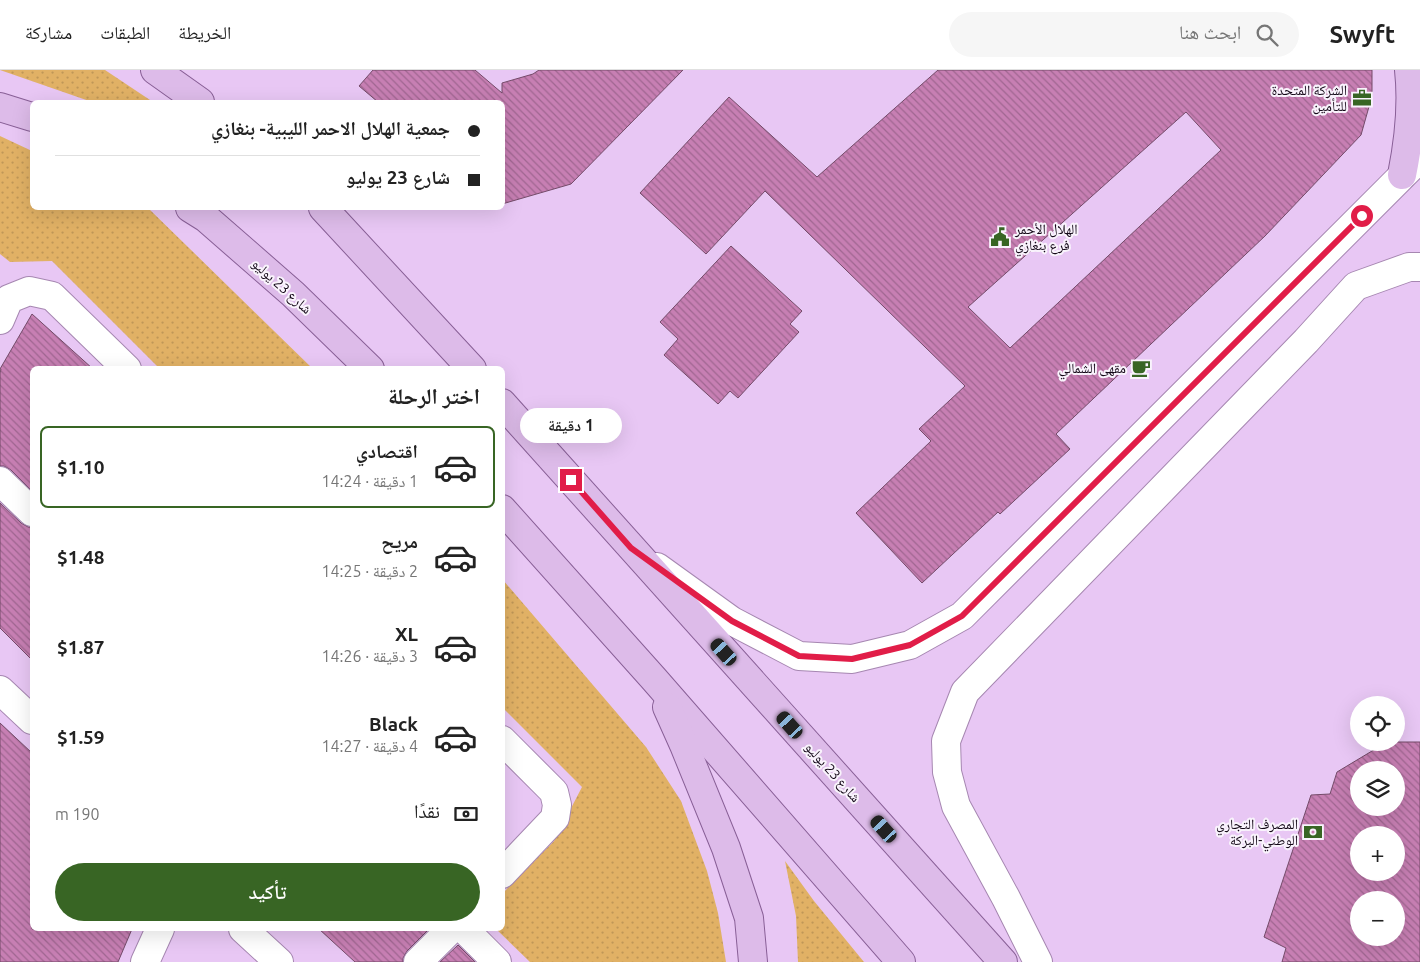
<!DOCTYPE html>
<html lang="ar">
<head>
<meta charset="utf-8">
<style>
  :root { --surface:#fff; --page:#f6f6f6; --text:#222; --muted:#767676; --line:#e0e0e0; --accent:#386524 }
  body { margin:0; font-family:Ubuntu,"Noto Naskh Arabic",sans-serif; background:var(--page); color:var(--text); direction:rtl; height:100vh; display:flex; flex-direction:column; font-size:19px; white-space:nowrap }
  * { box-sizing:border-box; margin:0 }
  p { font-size:16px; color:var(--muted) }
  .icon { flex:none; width:28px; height:28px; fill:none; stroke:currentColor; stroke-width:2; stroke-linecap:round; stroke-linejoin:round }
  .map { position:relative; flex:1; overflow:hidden; direction:ltr }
  .panel { position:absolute; left:30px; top:296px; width:475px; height:565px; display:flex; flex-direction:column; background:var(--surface); border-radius:8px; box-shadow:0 5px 20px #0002; direction:rtl }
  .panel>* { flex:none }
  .hud { position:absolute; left:30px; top:30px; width:475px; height:110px; border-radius:8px; box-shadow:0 5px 20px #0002; direction:rtl; display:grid; align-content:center; height:110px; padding:0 25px; background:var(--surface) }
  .tools { position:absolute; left:1350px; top:626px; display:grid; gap:10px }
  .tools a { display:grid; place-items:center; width:55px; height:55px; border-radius:50%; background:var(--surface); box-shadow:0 5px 20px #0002; font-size:25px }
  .end { position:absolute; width:22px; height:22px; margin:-11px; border:6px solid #e11d48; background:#fff; box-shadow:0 0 0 2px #fff }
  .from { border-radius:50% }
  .bubble { position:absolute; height:35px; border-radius:18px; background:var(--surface); box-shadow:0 5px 20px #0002; font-size:16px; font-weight:600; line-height:35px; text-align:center; direction:rtl }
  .car { position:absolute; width:15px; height:30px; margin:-15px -8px; border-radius:6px; box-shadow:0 0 4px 1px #0007; background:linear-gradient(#222 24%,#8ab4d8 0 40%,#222 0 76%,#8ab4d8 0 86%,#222 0) }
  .hud b { display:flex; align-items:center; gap:18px; height:48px; font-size:19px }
  .hud b+b { border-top:1px solid var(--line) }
  .hud i { width:12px; height:12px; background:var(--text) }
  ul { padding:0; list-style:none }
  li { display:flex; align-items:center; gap:15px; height:82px; margin:0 10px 8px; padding:0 15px; border:2px solid transparent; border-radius:8px }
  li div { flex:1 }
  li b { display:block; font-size:19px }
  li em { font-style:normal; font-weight:600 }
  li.active { border-color:var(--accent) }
  li>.icon { width:45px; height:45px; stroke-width:1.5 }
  h2 { padding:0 25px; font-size:22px; line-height:60px }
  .pay { display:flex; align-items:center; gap:12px; height:55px; padding:0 25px; font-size:19px }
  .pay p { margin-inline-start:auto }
  .cta { display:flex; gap:10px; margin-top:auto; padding:10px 25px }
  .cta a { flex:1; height:58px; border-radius:30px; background:var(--accent); color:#fff; font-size:20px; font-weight:600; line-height:58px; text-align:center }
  header { display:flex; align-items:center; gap:30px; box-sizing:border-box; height:70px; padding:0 25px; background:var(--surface); border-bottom:1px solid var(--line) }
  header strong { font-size:24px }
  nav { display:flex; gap:28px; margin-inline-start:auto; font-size:18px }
  .search { width:350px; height:45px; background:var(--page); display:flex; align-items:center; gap:12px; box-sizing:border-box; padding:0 18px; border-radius:28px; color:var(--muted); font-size:19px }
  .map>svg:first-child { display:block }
  .green { fill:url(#green-dots) }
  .building { fill:url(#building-back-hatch); stroke:#744b69; fill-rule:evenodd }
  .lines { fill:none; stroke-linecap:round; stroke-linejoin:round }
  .minor-casing { stroke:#a687b1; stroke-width:30 }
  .major-casing { stroke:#885f96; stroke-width:30 }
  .minor { stroke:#fff; stroke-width:28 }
  .major { stroke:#ddbbe9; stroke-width:28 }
  .route { stroke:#e11d48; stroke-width:6 }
  .labels { text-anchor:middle; stroke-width:4; stroke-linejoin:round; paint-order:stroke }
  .poi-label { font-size:14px; fill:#120716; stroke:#f9f3fc; text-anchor:end }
  .street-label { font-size:14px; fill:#120716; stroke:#f9f3fc }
</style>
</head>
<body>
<header>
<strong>Swyft</strong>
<div class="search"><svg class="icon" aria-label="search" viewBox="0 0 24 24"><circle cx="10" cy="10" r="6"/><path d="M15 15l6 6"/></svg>ابحث هنا</div>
<nav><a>الخريطة</a><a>الطبقات</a><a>مشاركة</a></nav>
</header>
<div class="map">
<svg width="1420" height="892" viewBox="0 0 1420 892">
  <defs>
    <pattern id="green-dots" width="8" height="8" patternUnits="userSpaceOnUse" patternTransform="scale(1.25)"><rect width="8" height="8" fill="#e1b165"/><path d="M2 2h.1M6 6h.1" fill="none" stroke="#c09757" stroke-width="1.8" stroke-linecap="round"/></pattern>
    <pattern id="building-back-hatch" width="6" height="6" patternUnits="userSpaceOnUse" patternTransform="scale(1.25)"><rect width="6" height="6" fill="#c77fb3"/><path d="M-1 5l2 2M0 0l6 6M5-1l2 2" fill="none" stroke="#a06691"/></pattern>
  </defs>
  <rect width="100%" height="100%" fill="#e8c7f4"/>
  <g class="green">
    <path d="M0,0H105L153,32H92Z"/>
    <path d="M0,66L32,81V138H148L313,299H160L52,191L10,192L0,184Z"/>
    <path d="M503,510L646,677L681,731L707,801L718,843L726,892H530L496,859H502L503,823L554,771L582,717L503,638Z"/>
    <path d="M785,791L814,831L864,892H798L796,846Z"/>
  </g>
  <g class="building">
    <path d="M373,0H475L502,23V13L533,4L539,0H683L571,114L502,134V32H378L359,16Z"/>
    <path d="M938,0H1372V26L1361,65L1265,166L1056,364L1070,379L1000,444L998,442L922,513L856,443L931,371L919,359L965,316L765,121L706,184L640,123L729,27L817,107ZM1186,42L1221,80L1010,278L968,237Z"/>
    <path d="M731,176L802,241L790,254L799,262L738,328L730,321L718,334L664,285L678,269L660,252Z"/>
    <path d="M32,244L93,299H32V421L11,400L4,396H0V303L1,299H0Z"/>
    <path d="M0,433L21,453L28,457H32V590L0,558Z"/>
    <path d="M0,653L32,683V859H132L118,892H0Z"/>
    <path d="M1387,672H1420V892H1282L1286,878L1264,867L1311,725L1330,724L1337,702ZM1359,700H1396V738H1359ZM1359,765H1396V802H1359ZM1359,830H1396V868H1359Z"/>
    <path d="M319,859H429L407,881L403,888V892H355Z"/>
    <path d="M458,875L475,892H440Z"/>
  </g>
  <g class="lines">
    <g class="minor-casing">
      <g id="minor">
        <path d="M0,250L9,229L29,221L52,226L127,299"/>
        <path d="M0,411L32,442"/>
        <path d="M657,497L732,551L799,586L852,589L910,575L962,546L1420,88"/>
        <path d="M0,620L32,650"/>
        <path d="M502,670L554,722L557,735L555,748L502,804"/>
        <path d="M243,859L279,892"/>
        <path d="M464,859L497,892"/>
        <path d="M145,892L160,859"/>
        <path d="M418,892L451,859"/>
        <path d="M1038,892L1006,828L956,736L947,702L946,671L965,622L1306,271L1356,216L1409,197H1420"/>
      </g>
    </g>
    <g class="major-casing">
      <g id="major">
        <path d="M155,0L200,32"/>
        <path d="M0,37L32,47"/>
        <path d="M1402,105C1409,70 1413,36 1409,0"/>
        <path d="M190,138L206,148L293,224L370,299"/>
        <path d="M323,138L472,299"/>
        <path d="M502,333L1003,892"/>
        <path d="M502,439L654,609L901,892"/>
        <path d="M667,637L684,675L726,778L749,848L753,892"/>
      </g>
    </g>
    <use href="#minor" class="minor"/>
    <use href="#major" class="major"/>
  </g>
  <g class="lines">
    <path class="route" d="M571,410L631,478L732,551L799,586L852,589L910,575L962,546L1362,146"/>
  </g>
  <defs>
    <g id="office-bare" transform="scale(1.5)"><path d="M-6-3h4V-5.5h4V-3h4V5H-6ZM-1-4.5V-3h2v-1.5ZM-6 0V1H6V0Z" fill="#386524" stroke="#f9f3fc" stroke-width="2.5" paint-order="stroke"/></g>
    <g id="civic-bare" transform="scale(1.5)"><path d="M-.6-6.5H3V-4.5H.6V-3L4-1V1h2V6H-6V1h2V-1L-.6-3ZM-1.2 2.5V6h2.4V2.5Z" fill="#386524" stroke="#f9f3fc" stroke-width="2.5" paint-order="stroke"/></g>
    <g id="cafe-bare" transform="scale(1.5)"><path d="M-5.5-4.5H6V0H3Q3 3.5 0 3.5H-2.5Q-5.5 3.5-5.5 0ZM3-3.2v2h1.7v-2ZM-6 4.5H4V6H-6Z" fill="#386524" stroke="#f9f3fc" stroke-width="2.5" paint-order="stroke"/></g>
    <g id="bank-bare" transform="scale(1.5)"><path d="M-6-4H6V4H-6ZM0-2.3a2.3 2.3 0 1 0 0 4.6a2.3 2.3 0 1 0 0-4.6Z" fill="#386524" stroke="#f9f3fc" stroke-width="2.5" paint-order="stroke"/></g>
  </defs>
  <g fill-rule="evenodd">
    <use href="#office-bare" x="1362" y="28"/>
    <use href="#civic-bare" x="1000" y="167"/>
    <use href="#cafe-bare" x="1141" y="298"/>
    <use href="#bank-bare" x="1313" y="762"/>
  </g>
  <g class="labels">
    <g class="poi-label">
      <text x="1347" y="25">الشركة المتحدة<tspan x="1347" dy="16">للتأمين</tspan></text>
      <text x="1015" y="164" text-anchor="start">الهلال الأحمر<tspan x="1015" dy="16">فرع بنغازي</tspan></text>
      <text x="1126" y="303">مقهى الشمالي</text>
      <text x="1298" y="759">المصرف التجاري<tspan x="1298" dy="16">الوطني-البركة</tspan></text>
    </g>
    <g class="street-label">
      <text transform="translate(282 216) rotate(42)" y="5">شارع 23 يوليو</text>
      <text transform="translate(833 702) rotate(48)" y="5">شارع 23 يوليو</text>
    </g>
  </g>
</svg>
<div class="tools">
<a><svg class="icon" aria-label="locate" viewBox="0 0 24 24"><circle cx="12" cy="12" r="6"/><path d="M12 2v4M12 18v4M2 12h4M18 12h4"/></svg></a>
<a><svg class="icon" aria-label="layers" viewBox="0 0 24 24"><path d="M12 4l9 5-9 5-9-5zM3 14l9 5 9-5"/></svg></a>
<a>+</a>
<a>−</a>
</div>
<i class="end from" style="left:1362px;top:146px"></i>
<i class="end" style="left:571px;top:410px"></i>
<div class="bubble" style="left:520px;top:338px;width:102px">1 دقيقة</div>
<i class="car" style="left:724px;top:582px;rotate:318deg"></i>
<i class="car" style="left:790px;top:655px;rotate:318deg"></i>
<i class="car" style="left:884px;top:759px;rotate:318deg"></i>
<div class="hud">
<b><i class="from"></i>جمعية الهلال الاحمر الليبية- بنغازي</b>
<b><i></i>شارع 23 يوليو</b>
</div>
<section class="panel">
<h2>اختر الرحلة</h2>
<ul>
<li class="active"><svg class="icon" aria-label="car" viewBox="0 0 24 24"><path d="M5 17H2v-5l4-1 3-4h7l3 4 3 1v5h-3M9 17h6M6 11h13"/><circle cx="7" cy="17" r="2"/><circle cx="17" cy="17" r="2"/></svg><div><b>اقتصادي</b><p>1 دقيقة · 14:24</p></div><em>$1.10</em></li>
<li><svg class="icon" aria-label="car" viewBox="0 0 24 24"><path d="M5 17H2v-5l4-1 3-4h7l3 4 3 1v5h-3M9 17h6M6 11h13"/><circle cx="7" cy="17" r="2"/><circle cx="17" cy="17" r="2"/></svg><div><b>مريح</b><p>2 دقيقة · 14:25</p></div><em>$1.48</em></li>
<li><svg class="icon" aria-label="car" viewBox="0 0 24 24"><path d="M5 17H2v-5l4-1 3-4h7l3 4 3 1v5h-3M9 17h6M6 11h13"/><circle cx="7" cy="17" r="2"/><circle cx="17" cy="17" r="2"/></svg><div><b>XL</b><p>3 دقيقة · 14:26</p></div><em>$1.87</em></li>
<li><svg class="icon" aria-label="car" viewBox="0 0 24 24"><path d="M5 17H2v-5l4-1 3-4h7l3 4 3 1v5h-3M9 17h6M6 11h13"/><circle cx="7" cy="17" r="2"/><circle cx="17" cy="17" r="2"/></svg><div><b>Black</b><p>4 دقيقة · 14:27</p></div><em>$1.59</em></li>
</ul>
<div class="pay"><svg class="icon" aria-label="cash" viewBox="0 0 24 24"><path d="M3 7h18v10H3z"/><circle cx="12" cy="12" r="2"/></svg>نقدًا<p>190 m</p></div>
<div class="cta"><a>تأكيد</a></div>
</section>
</div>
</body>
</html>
